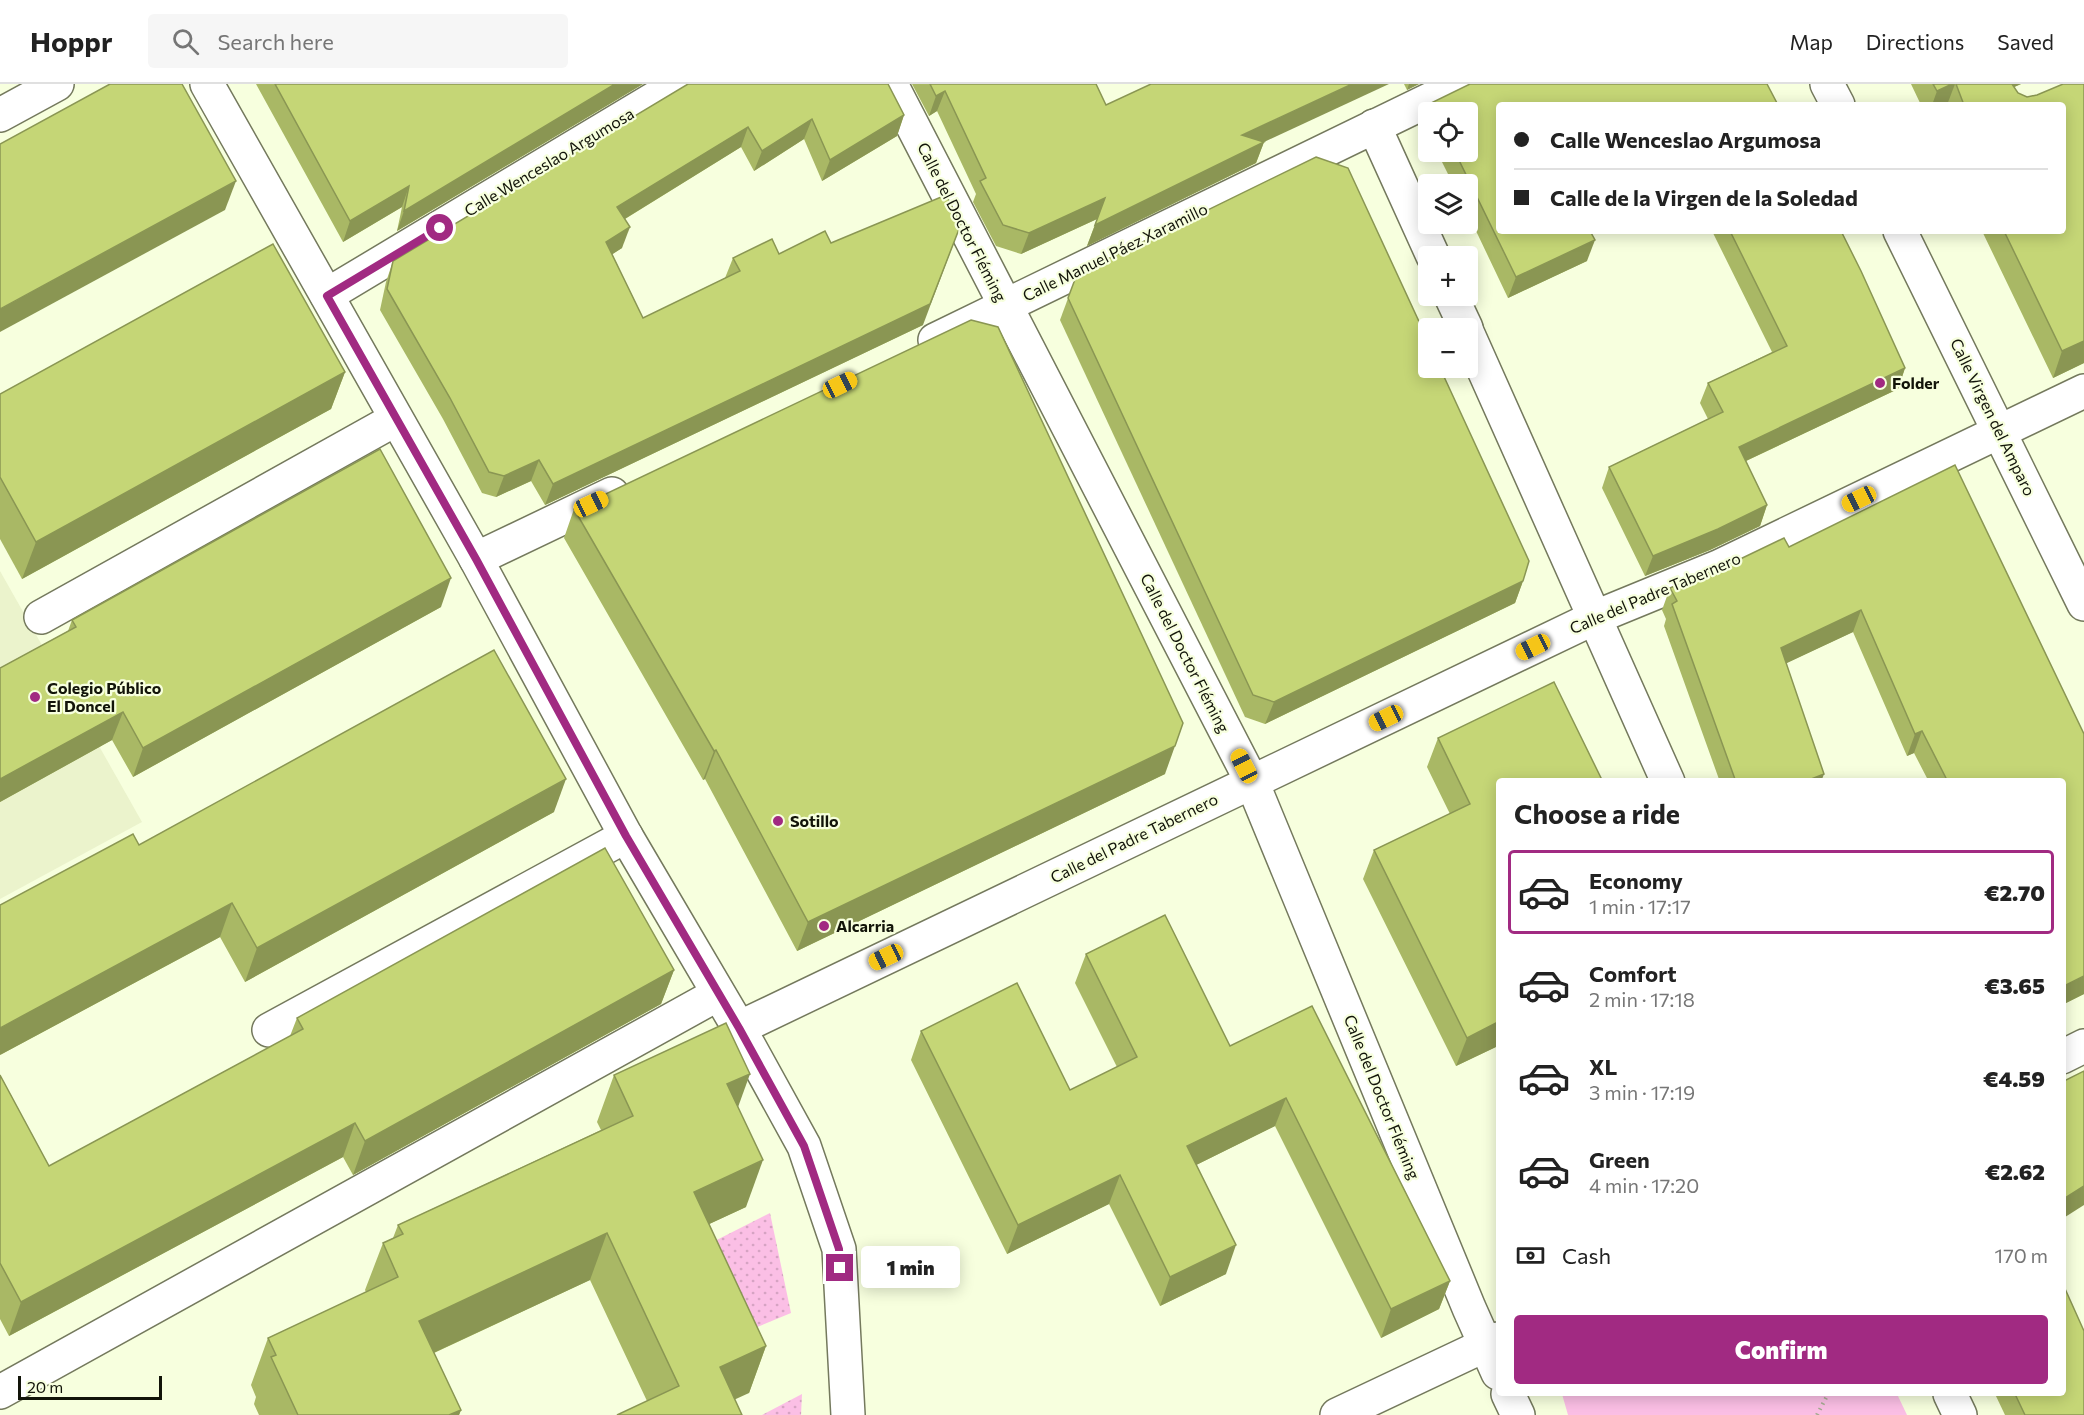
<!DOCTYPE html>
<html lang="en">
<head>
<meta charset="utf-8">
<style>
  :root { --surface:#fff; --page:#f6f6f6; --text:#222; --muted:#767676; --line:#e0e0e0; --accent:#a12a82 }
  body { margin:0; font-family:Commissioner,sans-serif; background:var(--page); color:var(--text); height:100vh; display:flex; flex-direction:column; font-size:22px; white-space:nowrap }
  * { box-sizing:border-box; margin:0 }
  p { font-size:20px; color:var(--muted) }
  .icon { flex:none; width:33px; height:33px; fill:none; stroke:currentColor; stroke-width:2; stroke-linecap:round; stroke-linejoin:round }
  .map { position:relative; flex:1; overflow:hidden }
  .sheet { position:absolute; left:1496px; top:694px; width:570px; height:618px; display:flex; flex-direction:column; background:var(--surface); border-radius:6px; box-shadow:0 3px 15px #0003 }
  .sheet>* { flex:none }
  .hud { position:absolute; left:1496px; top:18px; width:570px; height:132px; border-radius:6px; box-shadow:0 3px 15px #0003; display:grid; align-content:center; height:132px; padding:0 18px; background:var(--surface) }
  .tools { position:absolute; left:1418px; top:18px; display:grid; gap:12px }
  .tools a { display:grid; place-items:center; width:60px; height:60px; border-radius:6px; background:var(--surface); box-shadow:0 3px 15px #0003; font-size:30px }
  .scale { position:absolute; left:18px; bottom:15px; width:144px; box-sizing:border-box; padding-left:6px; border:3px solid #121409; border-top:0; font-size:16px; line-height:21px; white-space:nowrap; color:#121409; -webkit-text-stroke:4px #f7ffde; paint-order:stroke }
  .end { position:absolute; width:27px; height:27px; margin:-14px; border:8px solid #a12a82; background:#fff; box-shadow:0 0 0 3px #fff }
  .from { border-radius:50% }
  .bubble { position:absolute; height:42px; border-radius:6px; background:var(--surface); box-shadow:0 3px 15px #0003; font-size:20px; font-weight:800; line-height:42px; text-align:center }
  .car { position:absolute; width:18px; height:36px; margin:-18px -9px; border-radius:8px; box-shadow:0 0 4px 2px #0007; background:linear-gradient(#f5c518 24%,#345 0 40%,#f5c518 0 76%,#345 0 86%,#f5c518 0) }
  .hud b { display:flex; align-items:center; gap:21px; height:57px; font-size:22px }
  .hud b+b { border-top:2px solid var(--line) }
  .hud i { width:15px; height:15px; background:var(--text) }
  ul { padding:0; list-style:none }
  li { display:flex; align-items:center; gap:18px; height:84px; margin:0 12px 9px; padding:0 6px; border:3px solid transparent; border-radius:6px }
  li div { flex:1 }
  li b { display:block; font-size:22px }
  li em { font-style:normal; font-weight:800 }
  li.on { border-color:var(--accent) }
  li>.icon { width:54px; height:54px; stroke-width:1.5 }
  h2 { padding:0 18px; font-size:27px; line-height:72px }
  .pay { display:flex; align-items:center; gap:15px; height:66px; padding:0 18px; font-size:22px }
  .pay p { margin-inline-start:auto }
  .action { display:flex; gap:12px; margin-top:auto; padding:12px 18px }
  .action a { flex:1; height:69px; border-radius:6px; background:var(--accent); color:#fff; font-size:24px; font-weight:800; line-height:69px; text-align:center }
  header { display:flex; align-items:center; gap:36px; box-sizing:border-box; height:84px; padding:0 30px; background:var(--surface); border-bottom:2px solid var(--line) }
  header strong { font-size:28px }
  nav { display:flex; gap:33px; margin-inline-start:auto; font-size:21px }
  .search { width:420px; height:54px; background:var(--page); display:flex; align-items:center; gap:15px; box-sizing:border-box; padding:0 21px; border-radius:6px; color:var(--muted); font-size:22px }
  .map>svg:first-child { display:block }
  .built { fill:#ebf3cc }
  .park { fill:#fbbfe5 }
  .garden { fill:url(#garden-dots) }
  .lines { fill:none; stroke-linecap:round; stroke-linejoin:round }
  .pedestrian-casing { stroke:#74795d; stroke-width:36 }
  .minor-casing { stroke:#74795d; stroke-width:36 }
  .tertiary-casing { stroke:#74795d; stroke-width:36 }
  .path { stroke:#a6ac92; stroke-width:4; stroke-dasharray:1.5 4.5; stroke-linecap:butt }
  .pedestrian { stroke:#fff; stroke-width:33 }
  .minor { stroke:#fff; stroke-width:33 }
  .tertiary { stroke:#fff; stroke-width:33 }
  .wall { fill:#a9b865 }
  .shaded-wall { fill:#8a9653 }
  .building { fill:#c5d676; stroke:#8a9653; stroke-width:1.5 }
  .route { stroke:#a12a82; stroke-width:8 }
  .poi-dot { fill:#a12a82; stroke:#f7ffde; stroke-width:2 }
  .labels { text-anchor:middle; stroke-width:4.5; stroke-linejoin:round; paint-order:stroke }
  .street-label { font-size:16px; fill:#121409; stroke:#f7ffde }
  .poi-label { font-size:16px; font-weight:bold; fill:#121409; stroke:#f7ffde; text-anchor:start }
</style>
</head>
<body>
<header>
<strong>Hoppr</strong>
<div class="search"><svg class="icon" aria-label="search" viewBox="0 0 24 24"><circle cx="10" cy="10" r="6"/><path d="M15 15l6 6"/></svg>Search here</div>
<nav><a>Map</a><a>Directions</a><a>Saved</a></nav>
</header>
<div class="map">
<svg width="2084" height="1331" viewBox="0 0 2084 1331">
  <defs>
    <pattern id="garden-dots" width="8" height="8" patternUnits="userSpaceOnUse" patternTransform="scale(1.5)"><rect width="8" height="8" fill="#fbbfe5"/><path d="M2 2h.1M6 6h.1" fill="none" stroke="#d6a3c3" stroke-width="1.8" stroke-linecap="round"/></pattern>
  </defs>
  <rect width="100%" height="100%" fill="#f7ffde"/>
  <path class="built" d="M0,487L142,738L0,815Z"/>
  <path class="park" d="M1562,1310H1897L1907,1331H1568Z"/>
  <g class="garden">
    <path d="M770,1129L791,1229L733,1253L693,1168Z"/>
    <path d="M802,1310L801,1331H762Z"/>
  </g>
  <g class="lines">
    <g class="pedestrian-casing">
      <g id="pedestrian">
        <path d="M41,533L396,335"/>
        <path d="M269,946L626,752"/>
        <path d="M0,1308L718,910"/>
      </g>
    </g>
    <g class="minor-casing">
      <g id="minor">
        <path d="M207,0L476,475L626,752L739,944L804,1062L839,1165L848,1331"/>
        <path d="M891,0L1252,698L1469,1224L1498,1289"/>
        <path d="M0,31L57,0"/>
        <path d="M1374,42L1433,172"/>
        <path d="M327,211L679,0"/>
        <path d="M1451,212L1466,244"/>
        <path d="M1467,248L1668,698"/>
        <path d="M935,256L1462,0"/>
        <path d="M476,475L612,410"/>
        <path d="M739,944L1596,533L1718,483L2084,307"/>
        <path d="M2062,973L2084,962"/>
        <path d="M1508,1310L1518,1331"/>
        <path d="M1950,1310L1960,1331"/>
        <path d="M1337,1331L1498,1255"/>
      </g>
    </g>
    <g class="tertiary-casing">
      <g id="tertiary">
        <path d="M1827,0L1838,21"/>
        <path d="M1900,147L2084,520"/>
      </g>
    </g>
    <path class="path" d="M1817,1331L1828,1310"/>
    <use href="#pedestrian" class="pedestrian"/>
    <use href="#minor" class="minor"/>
    <use href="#tertiary" class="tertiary"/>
  </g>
  <g class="wall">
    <path d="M256,0H643L397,147L402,123L343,158Z"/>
    <path d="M688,0L904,31L897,52L822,97L804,55L754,87L741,63L625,135L622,164L612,170L643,234L725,194L733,174L779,170L831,159L923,241L545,421L531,397L496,413L482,409L443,335L380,226L386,198L393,177Z"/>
    <path d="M912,0H1096L1106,21L1264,58L1256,79L1087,162L1097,135L1021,170L996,162L973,118L976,110L937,27L929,32Z"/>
    <path d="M1404,0H1419L1407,6Z"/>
    <path d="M1911,0H2021L2014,3L2018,9L2027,13L2037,11L2063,0H2084V279L2053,294L1982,147H2062V21H1921Z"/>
    <path d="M1431,19L1498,21L1587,177L1508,214L1467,128V100H1453L1437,68H1467V28H1428V48L1424,39Z"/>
    <path d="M1712,147H1841L1905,284L1898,305L1746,377L1767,421L1760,442L1710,466L1645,492L1602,404L1609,383L1708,335L1700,319L1708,299L1772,268Z"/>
    <path d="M1077,190L1523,497L1515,519L1265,640L1245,633L1060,236Z"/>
    <path d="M345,288L331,325L22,495L0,455V310Z"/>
    <path d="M574,425L1165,690L797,867L705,695L703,696L564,454Z"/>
    <path d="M1789,463L2084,650V910L2062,921V698H1929L1914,669L1907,672L1853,548L1786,579L1821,698H1720L1664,542L1666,535L1662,526L1670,504Z"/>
    <path d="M441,523L133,693L112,656L0,718V584L68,547L72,536Z"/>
    <path d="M1438,654L1498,698V962L1456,982L1363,795L1374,766L1450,730L1427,683Z"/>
    <path d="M554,728L245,898L220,853L0,971L139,761Z"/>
    <path d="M1086,870L1230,962L1312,922L1450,1197L1439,1225L1381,1254L1275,1042L1196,1081L1226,1190L1160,1222L1109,1120L1007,1170L911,976L921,947L1070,1006L1117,983L1075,899Z"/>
    <path d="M674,886L661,920L353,1091L343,1073L9,1252L0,1235V991L49,1082L290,952L297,934Z"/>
    <path d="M614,991L738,1023L746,1123L709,1140L766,1262L749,1309L647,1317L590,1196L434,1269L461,1326L459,1331H259L254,1320L256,1313L251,1301L268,1254L366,1208L365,1206L383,1159L393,1154L398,1141L601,1046L597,1038Z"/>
    <path d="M1995,1310H2062L2084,1331H2005Z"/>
  </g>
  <g class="shaded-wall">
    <path d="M615,0H643L397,147L404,127Z"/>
    <path d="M1352,0H1389L1234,72L1242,51Z"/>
    <path d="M1409,0H1419L1407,6Z"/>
    <path d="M1952,0H1955L1947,21H1932L1937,7Z"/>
    <path d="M2008,0H2021L2012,4Z"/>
    <path d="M945,7L937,27L929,32L936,12Z"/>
    <path d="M904,31L897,52L822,97L830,76Z"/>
    <path d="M812,35L804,55L754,87L762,67Z"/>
    <path d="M748,43L741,63L610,144L617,123Z"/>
    <path d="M1264,58L1256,79L1087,162L1095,141Z"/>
    <path d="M236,97L225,126L0,248V225Z"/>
    <path d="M409,102L402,123L343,158L350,137Z"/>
    <path d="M1105,114L1097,135L1021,170L1029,149Z"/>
    <path d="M961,140L923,241L545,421L553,400Z"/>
    <path d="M630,143L622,164L599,179L606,158Z"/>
    <path d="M1595,156L1587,177L1508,214L1516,193Z"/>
    <path d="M2084,257V279L2053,294L2062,267Z"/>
    <path d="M1905,284L1898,305L1731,384L1739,363Z"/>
    <path d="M345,288L331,325L22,495L36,458Z"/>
    <path d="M539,376L531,397L496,413L504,392Z"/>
    <path d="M1767,421L1760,442L1710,466L1645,492L1653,472Z"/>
    <path d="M451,494L441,523L133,693L143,664Z"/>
    <path d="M1523,497L1515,519L1265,640L1274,618Z"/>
    <path d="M1861,526L1853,548L1772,586L1781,564Z"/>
    <path d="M123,628L112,656L0,718V695Z"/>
    <path d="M1922,647L1914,669L1907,672L1915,650Z"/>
    <path d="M1175,662L1165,690L797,867L808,838Z"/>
    <path d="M716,666L705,695L703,696L714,667Z"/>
    <path d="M1824,690L1821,698H1809V696Z"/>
    <path d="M566,695L554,728L245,898L257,864Z"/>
    <path d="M232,819L220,853L0,971V944Z"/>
    <path d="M674,886L661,920L353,1091L365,1057Z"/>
    <path d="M2084,892V910L2062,921V903Z"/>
    <path d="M1498,938V962L1456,982L1467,954Z"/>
    <path d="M750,990L733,1037L727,1000Z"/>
    <path d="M1286,1014L1275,1042L1176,1091L1187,1062Z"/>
    <path d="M355,1039L343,1073L9,1252L21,1218Z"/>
    <path d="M763,1076L746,1123L677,1155L694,1108Z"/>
    <path d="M1120,1091L1109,1120L1007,1170L1018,1141Z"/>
    <path d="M2084,1102V1121L2062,1135V1116Z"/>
    <path d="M607,1149L590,1196L401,1284L419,1237Z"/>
    <path d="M1236,1161L1226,1190L1160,1222L1170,1193Z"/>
    <path d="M1450,1197L1439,1225L1381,1254L1391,1225Z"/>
    <path d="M766,1262L749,1309L703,1330L720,1283Z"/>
    <path d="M461,1326L459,1331H449Z"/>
  </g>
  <g class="building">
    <path d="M110,0H182L236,97L0,225V60Z"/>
    <path d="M275,0H615L404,127L409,102L350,137Z"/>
    <path d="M688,0H888L904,31L830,76L812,35L762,67L748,43L617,123L630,143L606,158L643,234L740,187L733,174L772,155L779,170L825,147L831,159L946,111L961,140L930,220L553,400L539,376L504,392L489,388L450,314L387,205L393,177Z"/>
    <path d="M930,0H1096L1106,21L1151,0H1352L1242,51L1264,58L1095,141L1105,114L1029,149L1003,141L980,97L986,94L945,7L936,12Z"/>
    <path d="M1470,0H1767L1778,21H1498V147H1590L1595,156L1516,193L1455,68H1467V28H1436L1431,19Z"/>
    <path d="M1933,0H1952L1937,7Z"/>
    <path d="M1956,0H2012L2018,9L2027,13L2037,11L2063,0H2084V257L2062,267L2004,147H2062V21H1964Z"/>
    <path d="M1316,73L1348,84L1428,257V284H1440L1529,477L1523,497L1274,618L1253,611L1068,214L1077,190Z"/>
    <path d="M1730,147H1841L1861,187L1905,284L1739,363L1767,421L1718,445L1653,472L1609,383L1723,328L1708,299L1787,262Z"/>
    <path d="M273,160L345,288L36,458L0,393V310Z"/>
    <path d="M971,236L998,243L1183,639L1175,662L808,838L716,666L714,667L574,425Z"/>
    <path d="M380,365L451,494L143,664L123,628L0,695V584L76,543L72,536Z"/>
    <path d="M1955,381L2084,650V892L2062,903V698H1948L1922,647L1915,650L1861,526L1781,564L1824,690L1809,696L1810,698H1736L1672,520L1677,517L1670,504L1734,478L1784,454L1789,463Z"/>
    <path d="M494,566L566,695L257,864L232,819L0,944V821L133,750L139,761Z"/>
    <path d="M1554,598L1603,698H1498V938L1467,954L1374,766L1470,720L1438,654Z"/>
    <path d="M605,764L674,886L365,1057L355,1039L21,1218L0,1179V991L49,1082L303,945L297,934Z"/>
    <path d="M1165,831L1230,962L1312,922L1450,1197L1391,1225L1286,1014L1187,1062L1236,1161L1170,1193L1120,1091L1018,1141L921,947L1017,899L1070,1006L1137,973L1086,870Z"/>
    <path d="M726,939L750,990L727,1000L763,1076L694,1108L766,1262L720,1283L742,1331H617L679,1302L607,1149L419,1237L461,1326L449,1331H298L271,1273L276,1271L268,1254L398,1193L383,1159L403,1150L398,1141L633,1032L614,991Z"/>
    <path d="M2084,987V1102L2062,1116V998Z"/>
    <path d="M2062,1198L2084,1247V1331H2025L2015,1310H2062Z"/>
  </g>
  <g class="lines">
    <path class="route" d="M440,144L327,212L476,475L626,752L739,944L804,1062L839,1165L840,1184"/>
  </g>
  <g class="poi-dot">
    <circle cx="1880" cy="299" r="6"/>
    <circle cx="35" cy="613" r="6"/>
    <circle cx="778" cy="737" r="6"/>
    <circle cx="824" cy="842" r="6"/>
  </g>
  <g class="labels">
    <g class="street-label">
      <text transform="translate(549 78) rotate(-31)" y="6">Calle Wenceslao Argumosa</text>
      <text transform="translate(962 138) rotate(63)" y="6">Calle del Doctor Fléming</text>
      <text transform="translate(1115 168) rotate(-26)" y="6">Calle Manuel Páez Xaramillo</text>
      <text transform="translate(1993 333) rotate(64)" y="6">Calle Virgen del Amparo</text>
      <text transform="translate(1655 509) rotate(-23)" y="6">Calle del Padre Tabernero</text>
      <text transform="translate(1185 569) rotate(63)" y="6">Calle del Doctor Fléming</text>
      <text transform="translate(1134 754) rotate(-26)" y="6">Calle del Padre Tabernero</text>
      <text transform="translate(1382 1013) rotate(68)" y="6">Calle del Doctor Fléming</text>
    </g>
    <g class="poi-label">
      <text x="1892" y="305">Folder</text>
      <text x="47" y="610">Colegio Público<tspan x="47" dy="18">El Doncel</tspan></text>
      <text x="790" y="743">Sotillo</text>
      <text x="836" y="848">Alcarria</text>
    </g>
  </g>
</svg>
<div class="tools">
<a><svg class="icon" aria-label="locate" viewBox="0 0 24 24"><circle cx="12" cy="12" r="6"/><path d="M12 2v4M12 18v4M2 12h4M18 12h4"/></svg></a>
<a><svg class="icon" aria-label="layers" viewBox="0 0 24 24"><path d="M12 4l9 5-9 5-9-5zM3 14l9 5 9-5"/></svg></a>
<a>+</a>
<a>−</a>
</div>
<div class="scale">20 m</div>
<i class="end from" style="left:440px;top:144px"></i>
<i class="end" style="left:840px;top:1184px"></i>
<div class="bubble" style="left:861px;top:1162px;width:99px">1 min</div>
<i class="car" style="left:840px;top:301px;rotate:64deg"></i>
<i class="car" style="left:1859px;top:415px;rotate:244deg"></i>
<i class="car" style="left:591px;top:420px;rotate:65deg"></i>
<i class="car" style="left:1533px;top:563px;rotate:244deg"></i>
<i class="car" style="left:1386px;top:634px;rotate:244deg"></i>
<i class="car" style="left:1244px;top:682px;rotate:333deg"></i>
<i class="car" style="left:886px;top:873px;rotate:245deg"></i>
<div class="hud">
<b><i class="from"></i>Calle Wenceslao Argumosa</b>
<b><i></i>Calle de la Virgen de la Soledad</b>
</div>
<section class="sheet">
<h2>Choose a ride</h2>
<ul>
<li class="on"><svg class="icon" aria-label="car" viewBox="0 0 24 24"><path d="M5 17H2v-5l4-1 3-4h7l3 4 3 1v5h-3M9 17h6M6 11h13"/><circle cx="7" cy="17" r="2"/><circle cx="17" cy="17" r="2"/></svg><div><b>Economy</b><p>1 min · 17:17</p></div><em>€2.70</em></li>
<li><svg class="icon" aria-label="car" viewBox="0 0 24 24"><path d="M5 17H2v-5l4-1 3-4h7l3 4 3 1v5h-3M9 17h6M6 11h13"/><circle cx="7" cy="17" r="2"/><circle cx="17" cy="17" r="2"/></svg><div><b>Comfort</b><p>2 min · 17:18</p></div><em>€3.65</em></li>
<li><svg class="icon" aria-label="car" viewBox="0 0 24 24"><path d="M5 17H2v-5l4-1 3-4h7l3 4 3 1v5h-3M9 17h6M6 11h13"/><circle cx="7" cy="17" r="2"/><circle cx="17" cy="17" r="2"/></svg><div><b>XL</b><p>3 min · 17:19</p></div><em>€4.59</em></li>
<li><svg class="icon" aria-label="car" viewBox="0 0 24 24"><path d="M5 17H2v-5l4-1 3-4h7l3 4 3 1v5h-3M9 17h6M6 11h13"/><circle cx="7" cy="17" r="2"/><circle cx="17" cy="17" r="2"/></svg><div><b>Green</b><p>4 min · 17:20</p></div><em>€2.62</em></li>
</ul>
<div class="pay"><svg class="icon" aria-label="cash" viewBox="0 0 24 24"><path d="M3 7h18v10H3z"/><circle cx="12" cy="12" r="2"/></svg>Cash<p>170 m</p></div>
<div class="action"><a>Confirm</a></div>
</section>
</div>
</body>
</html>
